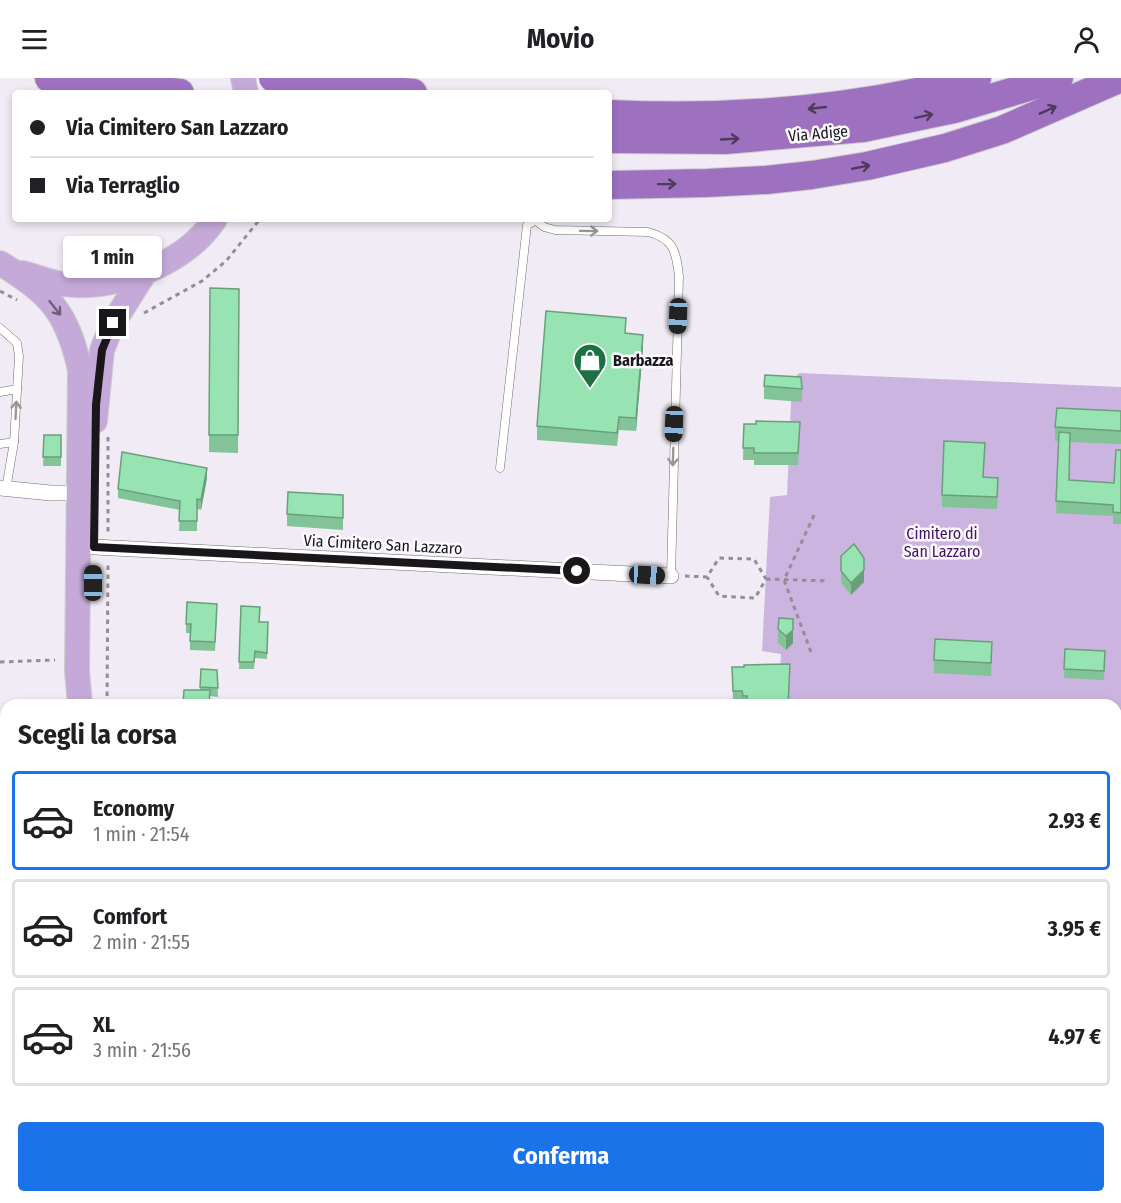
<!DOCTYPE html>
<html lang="it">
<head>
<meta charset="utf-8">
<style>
  :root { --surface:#fff; --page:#f2f2f2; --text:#202124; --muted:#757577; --line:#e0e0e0; --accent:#1a73e8 }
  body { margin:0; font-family:"Fira Sans Condensed",sans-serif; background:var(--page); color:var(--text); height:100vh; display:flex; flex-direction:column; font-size:22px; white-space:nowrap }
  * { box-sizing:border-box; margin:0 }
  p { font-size:20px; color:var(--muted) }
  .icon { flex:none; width:33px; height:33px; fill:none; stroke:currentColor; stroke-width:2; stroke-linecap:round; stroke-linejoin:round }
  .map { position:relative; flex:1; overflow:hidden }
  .drawer { position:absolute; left:0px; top:621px; width:1122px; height:504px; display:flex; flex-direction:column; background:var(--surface); border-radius:18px 18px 0 0; box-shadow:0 3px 9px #0003 }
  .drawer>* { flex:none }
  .banner { position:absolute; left:12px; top:12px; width:600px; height:132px; border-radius:6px; box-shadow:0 3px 9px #0003; display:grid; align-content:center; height:132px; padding:0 18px; background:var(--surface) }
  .end { position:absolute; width:27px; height:27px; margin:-14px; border:8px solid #19171a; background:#fff; box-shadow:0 0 0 3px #fff }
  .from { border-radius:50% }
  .bubble { position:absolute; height:42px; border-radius:6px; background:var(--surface); box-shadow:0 3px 9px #0003; font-size:20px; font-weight:700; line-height:42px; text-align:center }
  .car { position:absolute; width:18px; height:36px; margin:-18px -9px; border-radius:8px; box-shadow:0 0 4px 2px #0007; background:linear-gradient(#222 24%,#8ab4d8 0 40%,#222 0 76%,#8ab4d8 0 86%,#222 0) }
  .banner b { display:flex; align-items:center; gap:21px; height:57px; font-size:22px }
  .banner b+b { border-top:2px solid var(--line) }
  .banner i { width:15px; height:15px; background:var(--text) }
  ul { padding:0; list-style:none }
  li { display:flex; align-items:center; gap:18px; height:99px; margin:0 12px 9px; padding:0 6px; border:3px solid var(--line); border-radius:6px }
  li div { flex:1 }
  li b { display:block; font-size:22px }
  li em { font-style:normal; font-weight:700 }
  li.current { border-color:var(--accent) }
  li>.icon { width:54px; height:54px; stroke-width:1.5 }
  h2 { padding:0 18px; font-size:27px; line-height:72px }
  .primary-button { display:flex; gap:12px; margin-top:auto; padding:12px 18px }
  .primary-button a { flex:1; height:69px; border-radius:6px; background:var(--accent); color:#fff; font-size:24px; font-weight:700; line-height:69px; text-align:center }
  header { display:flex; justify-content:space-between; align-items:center; height:78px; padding:0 18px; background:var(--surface); font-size:27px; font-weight:700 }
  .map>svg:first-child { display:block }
  .green { fill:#cbb4df }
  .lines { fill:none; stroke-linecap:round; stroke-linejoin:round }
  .lane-casing { stroke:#706c74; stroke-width:9 }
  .street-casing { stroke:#706c74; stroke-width:16 }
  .primary-casing { stroke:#cccccd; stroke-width:26 }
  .highway-casing { stroke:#cccccd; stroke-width:30 }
  .path { stroke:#928e95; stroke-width:3; stroke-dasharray:4.5 4.5; stroke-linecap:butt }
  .lane { stroke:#fff; stroke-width:8 }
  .street { stroke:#fff; stroke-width:15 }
  .primary { stroke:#c5aad9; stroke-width:24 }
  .highway { stroke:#9e71c0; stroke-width:28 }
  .highway-bridge-casing { stroke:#cccccd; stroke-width:30; stroke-linecap:butt }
  .highway-bridge { stroke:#9e71c0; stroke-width:28 }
  .wall { fill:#82c398 }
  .shaded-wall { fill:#6a9f7c }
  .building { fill:#97e3b1; stroke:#6a9f7c; stroke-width:1.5 }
  .oneway { stroke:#4e3b5c }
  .oneway2 { stroke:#989798 }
  .oneway3 { stroke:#6f607a }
  .route { stroke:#19171a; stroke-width:8 }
  .labels { text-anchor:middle; stroke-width:5; stroke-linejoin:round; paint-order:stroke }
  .street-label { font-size:16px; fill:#19171a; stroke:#fcf9ff }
  .poi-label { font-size:16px; font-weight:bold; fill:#19171a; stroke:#fcf9ff; text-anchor:start }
  .park-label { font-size:16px; fill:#461464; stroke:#fcf9ff }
</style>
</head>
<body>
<header><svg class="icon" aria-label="menu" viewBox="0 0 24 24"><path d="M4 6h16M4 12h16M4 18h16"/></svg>Movio<svg class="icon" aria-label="person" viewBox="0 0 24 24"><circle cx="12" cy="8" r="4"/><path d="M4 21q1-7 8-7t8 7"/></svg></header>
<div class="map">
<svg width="1121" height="1125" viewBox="0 0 1121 1125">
  <rect width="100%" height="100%" fill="#f0ebf4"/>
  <path class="green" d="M799,295L1121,309V1125H865V1119H1116V627H778L781,576L762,573L770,419L787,417L792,302Z"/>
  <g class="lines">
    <g class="lane-casing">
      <g id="lane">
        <path d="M534,141L544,149L555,152L648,154C674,161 676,173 679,198L671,498"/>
        <path d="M0,250L17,265L19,278L14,364L6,411"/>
        <path d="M0,314L17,311"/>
        <path d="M0,366L14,364"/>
        <path d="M500,390L527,147L535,143"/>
      </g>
    </g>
    <g class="street-casing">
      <g id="street">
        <path d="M0,410L51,415H79"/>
        <path d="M94,469L671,498"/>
        <path d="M0,711H6"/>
        <path d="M0,812H6"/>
        <path d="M0,904L6,903"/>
        <path d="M0,1064H6"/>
        <path d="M322,1119L323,1125"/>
      </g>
    </g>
    <g class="primary-casing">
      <g id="primary">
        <path d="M243,0L246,15"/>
        <path d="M0,185C50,216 67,233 80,292L77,593L80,627"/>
        <path d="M22,195C35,198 49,204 63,206C116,213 185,186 215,141"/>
        <path d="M95,343L102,272L113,245L144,196"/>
        <path d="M89,1119L90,1125"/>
      </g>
    </g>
    <g class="highway-casing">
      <g id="highway">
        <path d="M49,0L180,15"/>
        <path d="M339,7L413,15"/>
        <path d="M609,36C734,42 856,32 977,0"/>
        <path d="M609,61L725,62L863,50L954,31L1059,0"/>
        <path d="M609,107L707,105L766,102L812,97L867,88L945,70L1002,52L1121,0"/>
      </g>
    </g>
    <g class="path">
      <path d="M0,213L17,222"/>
      <path d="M144,235L202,203L226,183L260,141"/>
      <path d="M108,359V454"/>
      <path d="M685,498L707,499L719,480L754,481L766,501L755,520L719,518L707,499"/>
      <path d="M766,501L829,503"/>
      <path d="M811,574L784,502L816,433"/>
      <path d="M0,584L55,582"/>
      <path d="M107,627L108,485"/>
      <path d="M57,1125V1119"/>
    </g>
    <use href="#lane" class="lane"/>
    <use href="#street" class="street"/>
    <use href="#primary" class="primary"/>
    <use href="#highway" class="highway"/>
    <g class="highway-bridge-casing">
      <path id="highway-bridge" d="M273,0L339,7"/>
    </g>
    <use href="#highway-bridge" class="highway-bridge"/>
  </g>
  <g class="wall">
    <path d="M210,210L239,211L238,375L209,374Z"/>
    <path d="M626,255L643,270L636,353L619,352L617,368L537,362V348Z"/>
    <path d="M764,308L802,311V324L764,321Z"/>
    <path d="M1121,333V366L1070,364V402L1114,405L1121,372V446H1113V438L1056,435L1059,363H1055V349Z"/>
    <path d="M744,346L800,356L798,387H754V382H743Z"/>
    <path d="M44,357H61V388H43Z"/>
    <path d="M984,399L998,412L997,431L942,429V417Z"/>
    <path d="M207,400L201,432L197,431V453H179L180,432L118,420V411Z"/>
    <path d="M343,417V452L287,448V436Z"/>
    <path d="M841,478L864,504L851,517L841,505Z"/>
    <path d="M241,528L259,544H268L267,581L255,580L254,591H239Z"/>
    <path d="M217,535L215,573L190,572V555H186V546Z"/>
    <path d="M778,551L793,555V565L786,572L778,565Z"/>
    <path d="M1065,571L1105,573L1104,602L1064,600Z"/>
    <path d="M992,577L991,598L934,595V582Z"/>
    <path d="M732,589L790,598L789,627H742V626H733Z"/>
    <path d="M201,591L217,592L218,619L210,618V627H183L200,612Z"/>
    <path d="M0,715H6V801L0,802Z"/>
    <path d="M0,903H6V1033L0,1032Z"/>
    <path d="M0,1068L6,1069V1108L0,1107Z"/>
  </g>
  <g class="shaded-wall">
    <path d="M643,257V270L636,353V340Z"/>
    <path d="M207,390V400L201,432V422Z"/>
    <path d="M864,480V504L851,517V505Z"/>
    <path d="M793,541V565L786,572V558Z"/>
  </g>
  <g class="building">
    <path d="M210,210L239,211L238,357H209Z"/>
    <path d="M546,233L626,240L625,255L643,257L636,340L619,339L617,355L537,348Z"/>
    <path d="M765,297L801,299L802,311L764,308Z"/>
    <path d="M1057,330L1121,333V353L1055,349Z"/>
    <path d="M756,343L800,344L798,375H754V370H743L744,346H756Z"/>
    <path d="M1059,354L1070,355L1069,402L1114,405L1116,372H1121V435L1113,434V427L1056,423Z"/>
    <path d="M44,357H61V379H43Z"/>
    <path d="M944,363L985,365L983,399L998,400L997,419L942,417Z"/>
    <path d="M122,374L207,390L201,422L197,421V443H179L180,423L118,411Z"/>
    <path d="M288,414L343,417V440L287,436Z"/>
    <path d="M854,466L864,480V492L851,505L841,493V478Z"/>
    <path d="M187,524L217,526L215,564L190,563L191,546H186Z"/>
    <path d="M241,528L260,529L259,544H268L267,575L255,573L254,584H239Z"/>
    <path d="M779,540L793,541V552L786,558L778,551Z"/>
    <path d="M935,561L992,564L991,585L934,582Z"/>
    <path d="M1065,571L1105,573L1104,593L1064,591Z"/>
    <path d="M790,586L788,627H747V618H743L742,613H733L732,589H744V587Z"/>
    <path d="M201,591L217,592L218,610L200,609Z"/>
    <path d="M184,612H210L209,627H183Z"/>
    <rect x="0" y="715" width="6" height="76"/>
    <rect x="0" y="903" width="6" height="119"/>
    <path d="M0,1068L6,1069V1099L0,1098Z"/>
    <path d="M120,1119H174L175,1125H120Z"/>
    <path d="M228,1119H304L303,1125H225V1121H228Z"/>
    <rect x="345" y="1119" width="34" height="6"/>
    <rect x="864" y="1119" width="17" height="6"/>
  </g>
  <defs><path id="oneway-shaft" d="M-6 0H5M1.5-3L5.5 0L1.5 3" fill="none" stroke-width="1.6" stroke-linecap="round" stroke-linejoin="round" transform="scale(1.5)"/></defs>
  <g class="oneway">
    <use href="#oneway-shaft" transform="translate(817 30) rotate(174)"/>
    <use href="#oneway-shaft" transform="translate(1048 32) rotate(-24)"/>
    <use href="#oneway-shaft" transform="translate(924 38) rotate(-12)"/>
    <use href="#oneway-shaft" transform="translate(730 61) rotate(-3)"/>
    <use href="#oneway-shaft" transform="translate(861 89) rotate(-11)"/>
    <use href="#oneway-shaft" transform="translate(667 106) rotate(-1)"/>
  </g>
  <g class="oneway2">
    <use href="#oneway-shaft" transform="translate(589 153) rotate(1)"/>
    <use href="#oneway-shaft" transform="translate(16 332) rotate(-87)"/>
    <use href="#oneway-shaft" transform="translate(673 379) rotate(92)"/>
  </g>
  <use class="oneway3" href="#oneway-shaft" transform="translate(55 230) rotate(52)"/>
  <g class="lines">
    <path class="route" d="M113,245L102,272L96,327L94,469L577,493"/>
  </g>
  <defs>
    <g id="shop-pin" transform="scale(1.725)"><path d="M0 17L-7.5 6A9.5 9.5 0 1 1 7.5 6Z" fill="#1c7143" stroke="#fcf9ff"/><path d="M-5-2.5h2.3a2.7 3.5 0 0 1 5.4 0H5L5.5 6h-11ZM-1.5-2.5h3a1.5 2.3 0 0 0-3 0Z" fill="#fff"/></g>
  </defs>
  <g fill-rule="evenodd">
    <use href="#shop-pin" x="590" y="282"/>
  </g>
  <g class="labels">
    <g class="street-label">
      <text transform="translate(818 55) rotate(-5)" y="6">Via Adige</text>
      <text transform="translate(383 466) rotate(3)" y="6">Via Cimitero San Lazzaro</text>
    </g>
    <g class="poi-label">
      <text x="613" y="288">Barbazza</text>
    </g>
    <g class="park-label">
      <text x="942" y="461">Cimitero di<tspan x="942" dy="18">San Lazzaro</tspan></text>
    </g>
  </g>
</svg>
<i class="end from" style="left:577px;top:493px"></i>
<i class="end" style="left:113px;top:245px"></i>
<div class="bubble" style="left:63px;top:158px;width:99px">1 min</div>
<i class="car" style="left:678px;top:238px;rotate:182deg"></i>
<i class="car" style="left:674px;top:346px;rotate:182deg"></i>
<i class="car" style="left:647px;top:497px;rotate:93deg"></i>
<i class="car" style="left:93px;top:505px;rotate:0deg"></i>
<div class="banner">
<b><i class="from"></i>Via Cimitero San Lazzaro</b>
<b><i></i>Via Terraglio</b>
</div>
<section class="drawer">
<h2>Scegli la corsa</h2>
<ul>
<li class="current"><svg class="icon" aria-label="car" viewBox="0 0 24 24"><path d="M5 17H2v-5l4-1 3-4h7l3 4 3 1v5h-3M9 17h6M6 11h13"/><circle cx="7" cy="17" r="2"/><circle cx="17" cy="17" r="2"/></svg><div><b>Economy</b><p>1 min · 21:54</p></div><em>2.93 €</em></li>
<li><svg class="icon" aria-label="car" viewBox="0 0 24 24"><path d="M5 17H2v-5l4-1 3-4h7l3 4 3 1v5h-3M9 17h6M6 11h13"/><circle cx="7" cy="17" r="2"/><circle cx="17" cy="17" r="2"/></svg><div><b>Comfort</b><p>2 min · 21:55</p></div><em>3.95 €</em></li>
<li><svg class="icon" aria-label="car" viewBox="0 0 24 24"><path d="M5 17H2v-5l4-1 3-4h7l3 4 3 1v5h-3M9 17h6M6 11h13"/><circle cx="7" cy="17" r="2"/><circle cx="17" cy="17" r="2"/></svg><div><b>XL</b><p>3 min · 21:56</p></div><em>4.97 €</em></li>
</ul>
<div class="primary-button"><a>Conferma</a></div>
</section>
</div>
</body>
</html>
